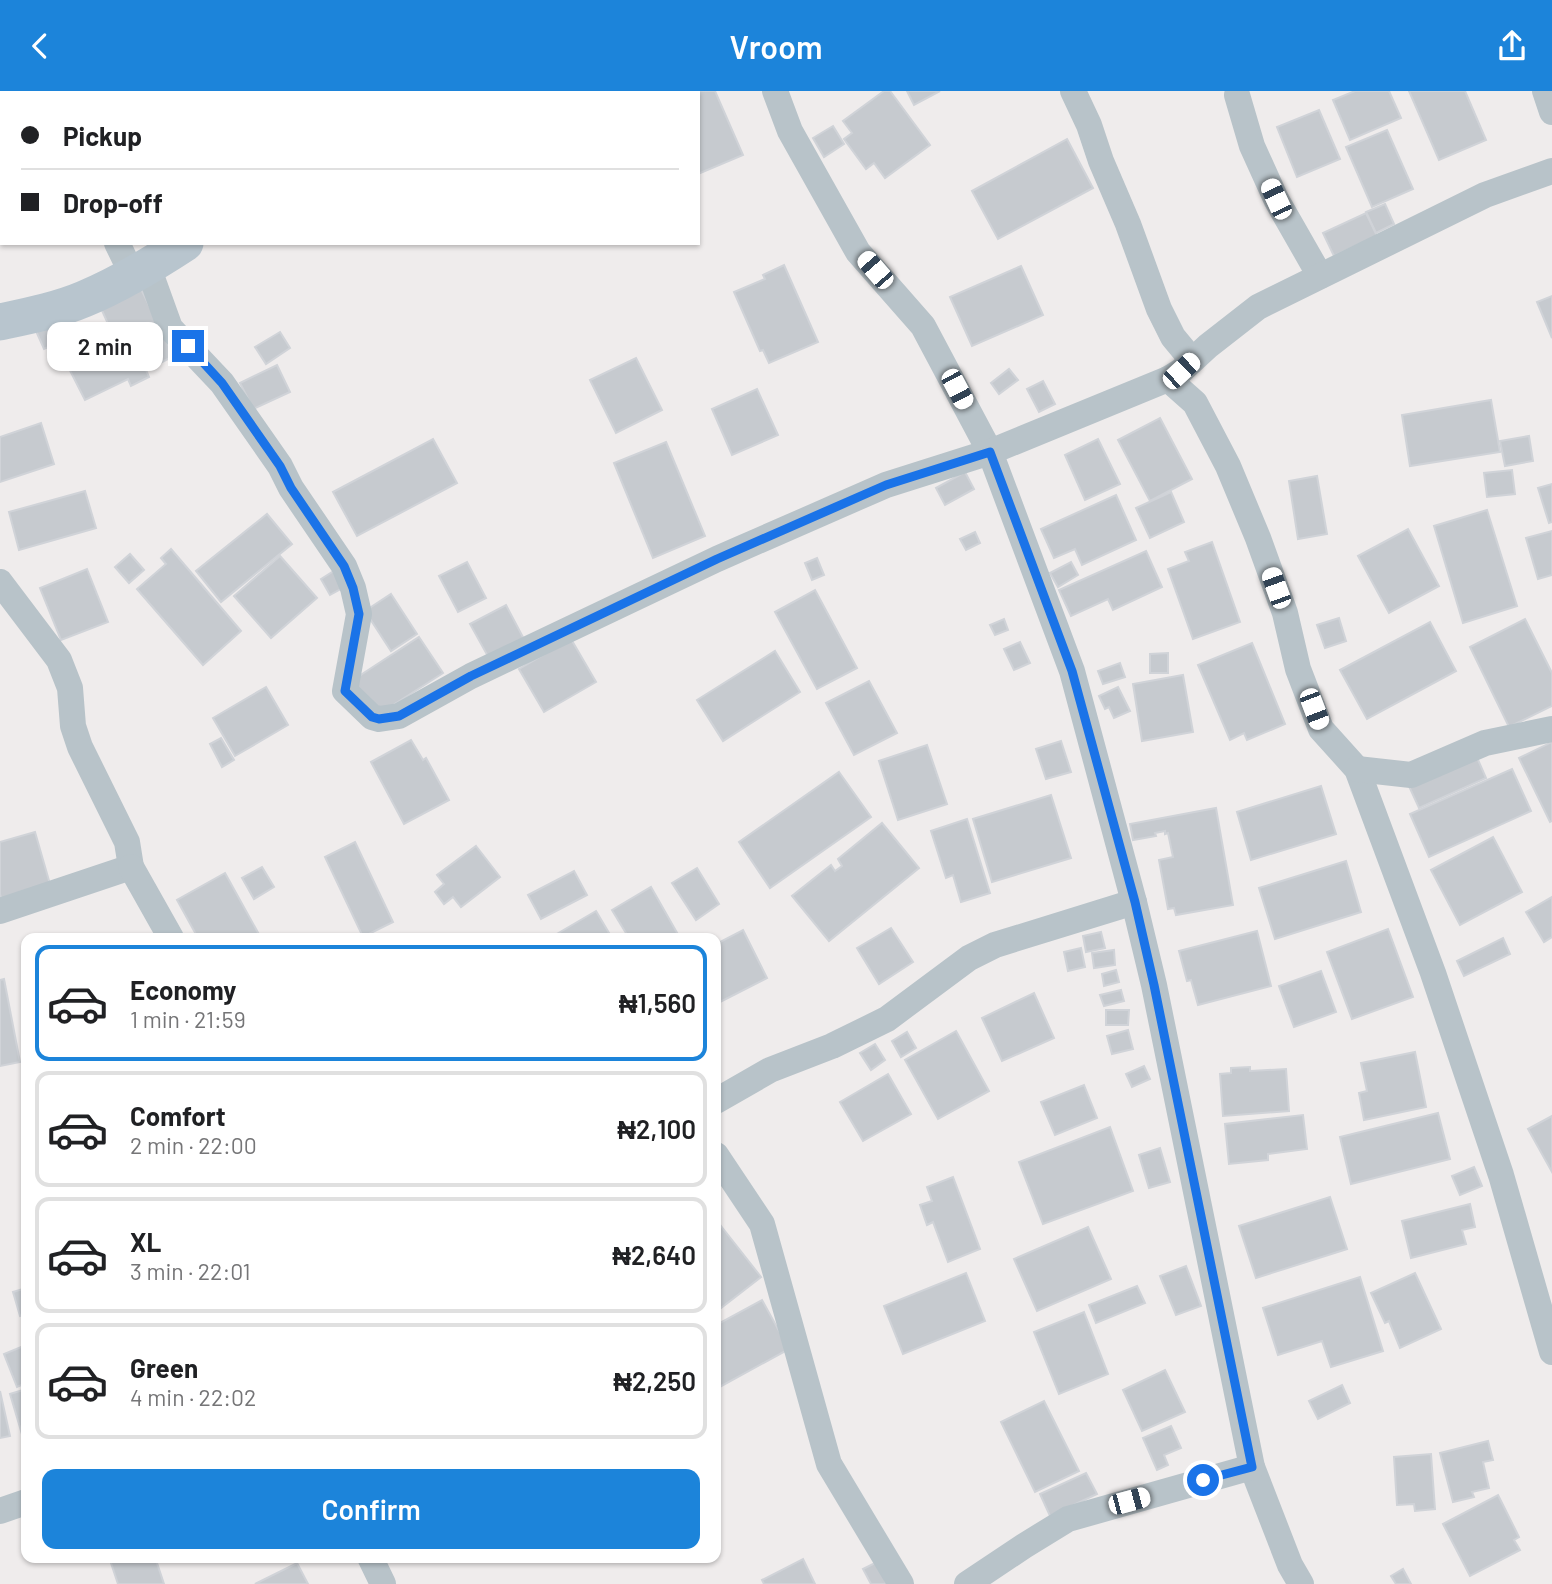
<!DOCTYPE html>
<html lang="en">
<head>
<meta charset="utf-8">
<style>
  :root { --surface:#fff; --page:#f6f6f6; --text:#202124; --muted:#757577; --line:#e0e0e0; --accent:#1c84da }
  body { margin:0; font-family:Barlow,sans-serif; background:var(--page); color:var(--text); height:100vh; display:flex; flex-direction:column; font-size:26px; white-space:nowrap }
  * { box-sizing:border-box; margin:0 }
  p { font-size:23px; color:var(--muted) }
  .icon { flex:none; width:38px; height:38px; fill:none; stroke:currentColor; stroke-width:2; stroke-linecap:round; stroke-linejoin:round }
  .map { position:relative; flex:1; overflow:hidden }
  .drawer { position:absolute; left:21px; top:842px; width:700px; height:630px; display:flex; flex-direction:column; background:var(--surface); border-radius:14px; box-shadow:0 2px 5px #0004 }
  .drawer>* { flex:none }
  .guide { position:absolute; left:0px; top:0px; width:700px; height:154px; box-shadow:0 2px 5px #0004; display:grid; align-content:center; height:154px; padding:0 21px; background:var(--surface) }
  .end { position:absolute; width:32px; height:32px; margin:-16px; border:9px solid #1a73e8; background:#fff; box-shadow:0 0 0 4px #fff }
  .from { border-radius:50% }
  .bubble { position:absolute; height:49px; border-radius:14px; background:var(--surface); box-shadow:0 2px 5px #0004; font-size:23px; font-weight:600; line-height:49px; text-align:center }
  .car { position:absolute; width:21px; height:42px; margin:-21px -10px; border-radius:9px; box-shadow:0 0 5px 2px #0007; background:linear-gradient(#fff 24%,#345 0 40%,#fff 0 76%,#345 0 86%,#fff 0) }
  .guide b { display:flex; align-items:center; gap:24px; height:66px; font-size:26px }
  .guide b+b { border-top:2px solid var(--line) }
  .guide i { width:18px; height:18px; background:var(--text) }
  ul { padding:12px 0 0; list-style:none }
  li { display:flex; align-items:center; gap:21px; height:116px; margin:0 14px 10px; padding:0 7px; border:4px solid var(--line); border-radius:14px }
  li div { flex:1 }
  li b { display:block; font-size:26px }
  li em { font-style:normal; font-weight:600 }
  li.current { border-color:var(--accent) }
  li>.icon { width:63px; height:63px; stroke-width:1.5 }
  .action { display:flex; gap:14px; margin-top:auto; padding:14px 21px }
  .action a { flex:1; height:80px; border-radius:14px; background:var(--accent); color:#fff; font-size:28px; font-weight:600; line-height:80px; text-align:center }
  header { display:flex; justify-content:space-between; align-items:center; height:91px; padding:0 21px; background:var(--accent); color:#fff; font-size:32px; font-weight:600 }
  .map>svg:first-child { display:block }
  .building { fill:#c6cacf; stroke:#d0d3d8; stroke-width:2 }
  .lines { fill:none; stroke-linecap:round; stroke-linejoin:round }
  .street { stroke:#b8c3c9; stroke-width:26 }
  .secondary { stroke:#b8c5ce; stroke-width:37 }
  .route { stroke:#1a73e8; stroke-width:9 }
</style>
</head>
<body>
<header><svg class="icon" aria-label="back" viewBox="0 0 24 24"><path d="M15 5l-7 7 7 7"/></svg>Vroom<svg class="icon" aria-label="share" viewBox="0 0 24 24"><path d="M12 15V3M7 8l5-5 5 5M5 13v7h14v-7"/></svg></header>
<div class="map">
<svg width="1552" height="1493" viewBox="0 0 1552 1493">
  <rect width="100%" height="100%" fill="#efecec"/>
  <g class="building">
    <path d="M640,0H715L743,64L698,83V2H641Z"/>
    <path d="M884,0H890L930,54L885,87L874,72L866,78L844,48L852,42L843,30Z"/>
    <path d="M907,0H940L914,14Z"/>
    <path d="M1355,0H1389L1401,27L1350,49L1333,9Z"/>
    <path d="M1409,0H1465L1486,49L1439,69Z"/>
    <path d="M1319,19L1340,68L1297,86L1277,36Z"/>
    <path d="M833,35L844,53L824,66L813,47Z"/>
    <path d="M1387,39L1413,98L1372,116L1346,56Z"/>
    <path d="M1067,48L1093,97L998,148L972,100Z"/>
    <path d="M1385,113L1394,133L1376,142L1366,121Z"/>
    <path d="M1366,122L1377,145L1334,165L1323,142Z"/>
    <path d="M784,174L818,251L769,272L763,259L760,260L734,201L765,188L763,184Z"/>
    <path d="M1021,175L1043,224L972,255L950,206Z"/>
    <path d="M140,196L174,265L146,279L149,286L131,295L128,288L85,309L60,260L109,235L100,215Z"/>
    <path d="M1552,205V247L1537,211Z"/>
    <path d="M54,232L62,250L44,258L36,240Z"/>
    <path d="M280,241L290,257L266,273L255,256Z"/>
    <path d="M636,267L662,319L616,342L590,289Z"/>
    <path d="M277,274L290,301L253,318L240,292Z"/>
    <path d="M1009,278L1018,289L999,303L991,292Z"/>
    <path d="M1043,290L1055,313L1039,321L1027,298Z"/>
    <path d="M757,298L778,344L732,364L712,318Z"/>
    <path d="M1491,309L1500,361L1410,375L1402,324Z"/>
    <path d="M1160,327L1192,388L1150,410L1118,349Z"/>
    <path d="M41,332L54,373L0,391V346Z"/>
    <path d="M1529,345L1533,370L1505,375L1500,350Z"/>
    <path d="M433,348L457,392L357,445L333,401Z"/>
    <path d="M1098,348L1120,393L1085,409L1065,364Z"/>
    <path d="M666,351L705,445L653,467L614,372Z"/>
    <path d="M1512,379L1515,403L1487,406L1484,382Z"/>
    <path d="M965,381L974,398L945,414L936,397Z"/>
    <path d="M1317,385L1327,443L1298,448L1289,390Z"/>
    <path d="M1552,393V431L1549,432L1538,397Z"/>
    <path d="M85,400L96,437L19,459L9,421Z"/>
    <path d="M1171,401L1184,431L1150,447L1136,417Z"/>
    <path d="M1116,404L1136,449L1082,474L1075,458L1054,467L1041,438Z"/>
    <path d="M1487,419L1517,515L1463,532L1434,435Z"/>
    <path d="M267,423L292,453L221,511L196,480Z"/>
    <path d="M1408,438L1439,495L1389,522L1358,465Z"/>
    <path d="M1552,440V484L1538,488L1526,447Z"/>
    <path d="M975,441L980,452L966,459L960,448Z"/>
    <path d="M1212,451L1240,531L1193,548L1168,478L1189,470L1185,461Z"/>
    <path d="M171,458L241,540L203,574L137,498L166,473L161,467Z"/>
    <path d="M1146,460L1162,496L1113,519L1108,508L1071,525L1059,499Z"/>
    <path d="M130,463L144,479L129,492L115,476Z"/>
    <path d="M280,465L317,507L271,547L234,505Z"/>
    <path d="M817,467L824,484L812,489L805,472Z"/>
    <path d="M467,471L486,507L458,521L439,485Z"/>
    <path d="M1071,471L1078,484L1058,496L1050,482Z"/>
    <path d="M87,478L108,531L61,549L40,497Z"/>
    <path d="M337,478L346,495L330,504L321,488Z"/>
    <path d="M815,499L857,577L817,598L775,521Z"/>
    <path d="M391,503L417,543L391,560L365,520Z"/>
    <path d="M506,514L525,550L490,569L470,533Z"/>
    <path d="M1339,527L1346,550L1325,557L1317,534Z"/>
    <path d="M1004,528L1008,539L995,544L990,534Z"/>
    <path d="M1525,528L1552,582V615L1509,636L1470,556Z"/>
    <path d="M1430,531L1456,580L1367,628L1340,579Z"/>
    <path d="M419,546L443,582L376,625L353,589Z"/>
    <path d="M571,548L596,591L544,621L519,578Z"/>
    <path d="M1020,551L1030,572L1014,579L1004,558Z"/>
    <path d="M1252,552L1285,633L1247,649L1244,642L1230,649L1198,574Z"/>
    <path d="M775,560L800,601L723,650L697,609Z"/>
    <path d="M1168,562V582H1150V563Z"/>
    <path d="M1120,572L1125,586L1103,593L1098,580Z"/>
    <path d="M1183,584L1193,641L1142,650L1133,593Z"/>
    <path d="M869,590L897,642L854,664L826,612Z"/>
    <path d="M266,596L288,634L235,665L213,627Z"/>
    <path d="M1118,596L1130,620L1114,627L1109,616L1105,618L1099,605Z"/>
    <path d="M221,647L234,669L222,676L210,653Z"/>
    <path d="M411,649L423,669L426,667L449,709L404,733L371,671Z"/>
    <path d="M1061,650L1071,681L1046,688L1036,658Z"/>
    <path d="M1552,651V730L1550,731L1519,667Z"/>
    <path d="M927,654L947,713L898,729L879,670Z"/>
    <path d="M1475,662L1486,687L1419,717L1408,693Z"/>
    <path d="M1512,678L1531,720L1429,766L1410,723Z"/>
    <path d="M839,681L871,726L770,797L739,751Z"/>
    <path d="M1321,695L1336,743L1251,769L1237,721Z"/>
    <path d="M1051,704L1071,767L992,791L973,728Z"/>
    <path d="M1216,717L1233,814L1176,824L1174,817L1168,818L1159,769L1173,766L1168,742L1165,743V740L1155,742L1156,745L1133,749L1130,733Z"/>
    <path d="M967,728L990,802L961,811L953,784L946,787L931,740Z"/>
    <path d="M882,732L919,777L829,850L792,805L831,774L835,780L842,775L838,768Z"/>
    <path d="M35,741L52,800L3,815L0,803V751Z"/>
    <path d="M1493,746L1522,801L1460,834L1431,779Z"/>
    <path d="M355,751L393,831L363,846L325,766Z"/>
    <path d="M476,755L500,786L461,816L453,806L444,813L435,801L444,793L437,784Z"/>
    <path d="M1346,770L1361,821L1275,848L1259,797Z"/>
    <path d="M262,776L274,796L254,808L242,787Z"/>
    <path d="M697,777L719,813L696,829L672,792Z"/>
    <path d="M574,780L587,804L541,828L528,804Z"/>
    <path d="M225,782L261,847H198L177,809Z"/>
    <path d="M651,796L680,847H629L612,819Z"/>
    <path d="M1552,806V846L1544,851L1526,821Z"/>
    <path d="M596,820L612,847H550Z"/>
    <path d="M891,837L913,871L879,893L857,857Z"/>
    <path d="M1388,838L1413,906L1352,928L1327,861Z"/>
    <path d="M743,839L767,887L716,913V853Z"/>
    <path d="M1257,840L1271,895L1198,914L1191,889L1187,890L1179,860Z"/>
    <path d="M1101,841L1105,857L1086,861L1083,845Z"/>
    <path d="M1503,847L1510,863L1464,885L1457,870Z"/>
    <path d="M1081,857L1085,876L1068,880L1064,861Z"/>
    <path d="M1114,859L1115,874L1094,877L1092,862Z"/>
    <path d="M1116,879L1119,891L1104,895L1102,883Z"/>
    <path d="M1321,880L1336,921L1294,936L1279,895Z"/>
    <path d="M4,888L20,971L0,975V889Z"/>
    <path d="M1121,899L1124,910L1104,915L1100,904Z"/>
    <path d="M1034,902L1054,947L1002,970L982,927Z"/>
    <path d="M1106,919H1129L1128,934H1106Z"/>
    <path d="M1128,939L1133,958L1112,963L1107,945Z"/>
    <path d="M956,940L989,1000L938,1028L905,969Z"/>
    <path d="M907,941L916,957L901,966L892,950Z"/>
    <path d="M875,953L885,969L871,979L860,962Z"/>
    <path d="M1415,961L1426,1016L1364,1029L1359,1002L1367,1000L1361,972Z"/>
    <path d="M1144,975L1150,988L1132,996L1126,983Z"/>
    <path d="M1250,976V980L1286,978L1289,1020L1223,1025L1220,983L1231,982V977Z"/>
    <path d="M888,983L911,1023L863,1050L840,1011Z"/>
    <path d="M1084,994L1097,1027L1055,1044L1041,1011Z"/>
    <path d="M1438,1022L1450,1068L1351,1093L1340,1046Z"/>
    <path d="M1303,1024L1307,1058L1268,1063V1069L1229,1073L1225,1033Z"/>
    <path d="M1552,1025V1081L1528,1038Z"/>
    <path d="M1110,1036L1133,1100L1043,1133L1019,1071Z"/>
    <path d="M1160,1057L1170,1091L1149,1097L1139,1064Z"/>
    <path d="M1474,1076L1482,1095L1460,1104L1452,1085Z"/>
    <path d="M953,1086L980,1158L948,1171L933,1131L927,1134L920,1114L932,1110L927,1096Z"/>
    <path d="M1330,1106L1347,1158L1256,1187L1239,1135Z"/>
    <path d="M1470,1113L1475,1136L1462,1139L1466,1153L1411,1167L1402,1130Z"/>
    <path d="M721,1135L761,1186L721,1217L716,1210V1139Z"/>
    <path d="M1088,1136L1111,1188L1037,1220L1014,1168Z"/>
    <path d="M1186,1175L1201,1215L1176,1224L1160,1185Z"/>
    <path d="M966,1182L985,1230L903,1263L884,1215Z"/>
    <path d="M1415,1182L1441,1238L1400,1257L1389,1230L1385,1232L1371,1202Z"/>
    <path d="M1360,1186L1383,1260L1331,1276L1322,1250L1278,1264L1263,1217Z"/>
    <path d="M1137,1195L1145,1212L1096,1232L1089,1214Z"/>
    <path d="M26,1197V1223L20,1225L13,1201Z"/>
    <path d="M762,1209L789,1258L716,1298V1234Z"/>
    <path d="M1084,1221L1108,1283L1059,1303L1034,1241Z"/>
    <path d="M26,1254V1292L17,1296L4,1263Z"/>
    <path d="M1165,1279L1185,1321L1142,1340L1123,1299Z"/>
    <path d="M1342,1294L1350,1312L1318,1328L1309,1310Z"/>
    <path d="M26,1298V1349L24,1350L10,1303Z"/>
    <path d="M0,1300L10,1345L0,1347Z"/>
    <path d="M1044,1310L1079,1380L1035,1401L1001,1331Z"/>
    <path d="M1171,1335L1181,1357L1164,1364L1168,1374L1157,1379L1143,1347Z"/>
    <path d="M1488,1350L1493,1369L1483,1371L1489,1397L1472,1401L1474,1406L1453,1411L1440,1362Z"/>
    <path d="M1431,1363L1435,1418L1415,1420L1414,1413L1397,1414L1394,1366Z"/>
    <path d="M1086,1382L1097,1403L1050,1425L1040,1403Z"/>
    <path d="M1498,1404L1519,1446L1514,1449L1520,1459L1470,1485L1443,1433Z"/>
    <path d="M109,1466H155L164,1493H118Z"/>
    <path d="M803,1468L815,1493H764L762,1489Z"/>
    <path d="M881,1469L886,1493H871L863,1478Z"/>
    <path d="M297,1472L308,1493H255Z"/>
    <path d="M1403,1478L1411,1493H1396L1391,1485Z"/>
  </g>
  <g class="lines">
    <g class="street">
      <path d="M46,0L47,2"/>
      <path d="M775,0L790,40L858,161L923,235L990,361L1072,580L1134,811L1154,894L1252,1376L1290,1474L1301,1493"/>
      <path d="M1073,0L1089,34L1101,70L1128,133L1159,218L1173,246L1192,269"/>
      <path d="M1545,0L1552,21"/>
      <path d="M1237,4L1252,55L1276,108L1320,185"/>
      <path d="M117,152L133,185"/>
      <path d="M148,176L170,237L222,292L280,375L291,397L344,475L353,497L359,523L345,600L372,626L379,628L399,625L471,585L717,468L886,394L990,361L1168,288L1181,280L1208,255L1258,216L1485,104L1552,80"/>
      <path d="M1168,288L1195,312L1228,375L1258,447L1285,522L1298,578L1321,638L1357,678L1433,882L1501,1084L1552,1261"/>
      <path d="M0,491L59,569L70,597L73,635L80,656L127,751L131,776L0,820"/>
      <path d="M1357,678L1411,684L1485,652L1552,638"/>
      <path d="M131,776L171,847"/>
      <path d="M716,1010L770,979L832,955L887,928L969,867L995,854L1134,811"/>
      <path d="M716,1064L762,1133L829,1373L901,1493"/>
      <path d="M0,1420L26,1411"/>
      <path d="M370,1466L383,1493"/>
      <path d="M967,1493L1024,1455L1068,1428L1252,1376"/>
    </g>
    <g class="secondary">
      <path d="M417,2L420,0"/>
      <path d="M0,231C28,225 58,219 84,208C120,193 153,173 185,152"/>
    </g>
  </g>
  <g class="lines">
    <path class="route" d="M188,255L222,292L280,375L291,397L344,475L353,497L359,523L345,600L372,626L379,628L399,625L471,585L717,468L886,394L990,361L1072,580L1135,811L1154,894L1252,1376L1203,1389"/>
  </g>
</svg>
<i class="end from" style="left:1203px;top:1389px"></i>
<i class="end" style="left:188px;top:255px"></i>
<div class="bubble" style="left:47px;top:231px;width:116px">2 min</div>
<i class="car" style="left:1276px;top:108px;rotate:335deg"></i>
<i class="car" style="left:875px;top:179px;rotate:319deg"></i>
<i class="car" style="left:1181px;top:280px;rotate:47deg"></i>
<i class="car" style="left:957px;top:298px;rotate:152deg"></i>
<i class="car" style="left:1276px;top:497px;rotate:340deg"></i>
<i class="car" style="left:1314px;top:618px;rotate:159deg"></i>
<i class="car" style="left:1129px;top:1410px;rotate:75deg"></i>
<div class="guide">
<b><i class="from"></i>Pickup</b>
<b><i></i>Drop-off</b>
</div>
<section class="drawer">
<ul>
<li class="current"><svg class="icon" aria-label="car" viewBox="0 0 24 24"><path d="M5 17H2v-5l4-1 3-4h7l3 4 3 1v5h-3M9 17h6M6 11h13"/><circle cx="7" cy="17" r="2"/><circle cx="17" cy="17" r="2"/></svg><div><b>Economy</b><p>1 min · 21:59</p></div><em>₦1,560</em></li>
<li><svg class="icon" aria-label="car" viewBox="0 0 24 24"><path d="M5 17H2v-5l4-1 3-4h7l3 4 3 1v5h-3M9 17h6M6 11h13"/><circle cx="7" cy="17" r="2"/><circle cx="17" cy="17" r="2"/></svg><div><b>Comfort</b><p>2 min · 22:00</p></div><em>₦2,100</em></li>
<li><svg class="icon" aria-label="car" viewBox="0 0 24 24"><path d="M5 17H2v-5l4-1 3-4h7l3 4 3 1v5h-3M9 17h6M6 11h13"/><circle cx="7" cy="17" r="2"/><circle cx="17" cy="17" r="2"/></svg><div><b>XL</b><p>3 min · 22:01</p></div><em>₦2,640</em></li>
<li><svg class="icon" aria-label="car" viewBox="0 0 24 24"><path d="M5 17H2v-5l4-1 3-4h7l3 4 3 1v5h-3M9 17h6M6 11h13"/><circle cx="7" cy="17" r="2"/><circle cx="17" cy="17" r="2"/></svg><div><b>Green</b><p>4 min · 22:02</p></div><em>₦2,250</em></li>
</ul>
<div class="action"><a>Confirm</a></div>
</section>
</div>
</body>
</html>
